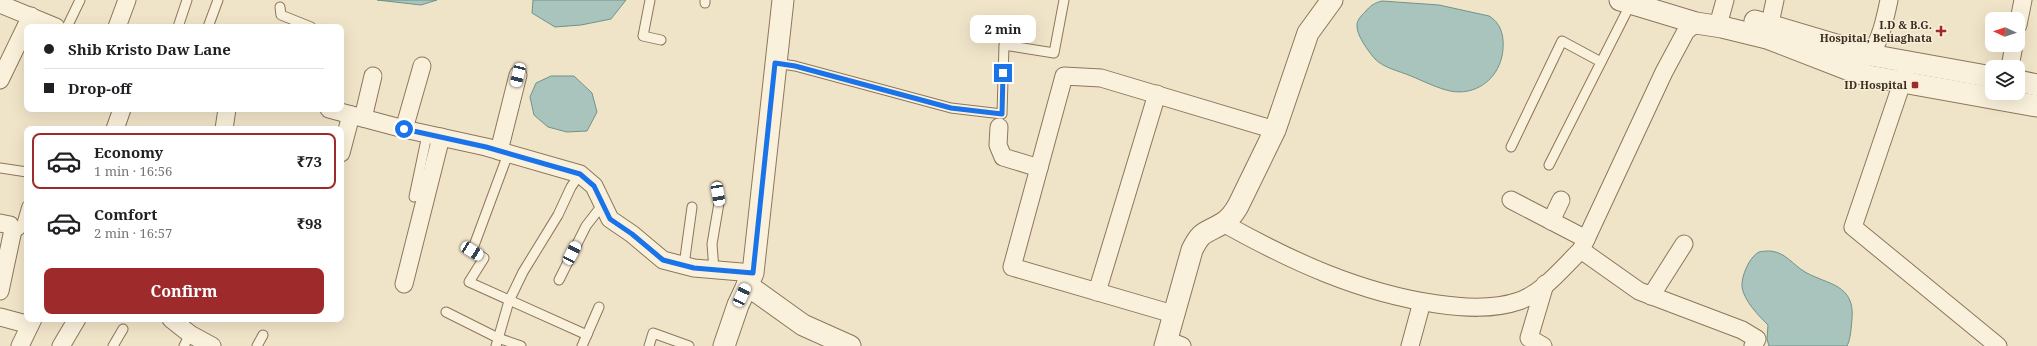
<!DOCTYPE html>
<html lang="en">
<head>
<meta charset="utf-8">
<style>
  :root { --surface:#fff; --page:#f6f6f6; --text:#202124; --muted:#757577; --line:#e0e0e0; --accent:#9e2a2b }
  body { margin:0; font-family:"Noto Serif",serif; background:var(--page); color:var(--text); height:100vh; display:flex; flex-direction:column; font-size:15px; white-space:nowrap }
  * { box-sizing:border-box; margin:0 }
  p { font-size:13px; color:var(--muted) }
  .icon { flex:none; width:22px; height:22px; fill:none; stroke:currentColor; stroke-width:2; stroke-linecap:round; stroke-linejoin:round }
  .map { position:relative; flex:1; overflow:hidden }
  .details { position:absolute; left:24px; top:126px; width:320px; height:196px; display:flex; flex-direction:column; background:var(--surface); border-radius:8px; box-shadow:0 4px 16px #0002 }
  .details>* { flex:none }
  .guide { position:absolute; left:24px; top:24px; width:320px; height:88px; border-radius:8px; box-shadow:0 4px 16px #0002; display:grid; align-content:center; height:88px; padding:0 20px; background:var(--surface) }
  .needle { width:26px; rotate:274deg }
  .fabs { position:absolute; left:1985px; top:12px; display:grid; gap:8px }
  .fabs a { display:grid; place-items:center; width:40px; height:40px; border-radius:8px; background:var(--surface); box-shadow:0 4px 16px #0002; font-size:20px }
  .end { position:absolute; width:18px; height:18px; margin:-9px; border:5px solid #1a73e8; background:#fff; box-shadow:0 0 0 2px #fff }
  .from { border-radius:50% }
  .bubble { position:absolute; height:28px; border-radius:8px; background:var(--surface); box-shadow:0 4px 16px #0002; font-size:13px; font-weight:700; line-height:28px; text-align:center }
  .car { position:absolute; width:12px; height:24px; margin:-12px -6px; border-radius:5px; box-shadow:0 0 3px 1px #0007; background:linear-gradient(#fff 24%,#345 0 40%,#fff 0 76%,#345 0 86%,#fff 0) }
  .guide b { display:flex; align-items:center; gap:14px; height:38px; font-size:15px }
  .guide b+b { border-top:1px solid var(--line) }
  .guide i { width:10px; height:10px; background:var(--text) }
  ul { padding:7px 0 0; list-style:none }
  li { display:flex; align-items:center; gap:12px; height:56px; margin:0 8px 6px; padding:0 12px; border:2px solid transparent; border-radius:8px }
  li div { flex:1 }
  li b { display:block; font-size:15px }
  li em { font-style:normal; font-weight:700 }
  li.current { border-color:var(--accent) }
  li>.icon { width:36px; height:36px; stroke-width:1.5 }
  .button { display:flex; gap:8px; margin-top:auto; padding:8px 20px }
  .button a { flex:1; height:46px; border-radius:8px; background:var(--accent); color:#fff; font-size:16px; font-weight:700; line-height:46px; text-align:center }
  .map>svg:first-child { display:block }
  .water { fill:#a9c4bc; stroke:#6f938a }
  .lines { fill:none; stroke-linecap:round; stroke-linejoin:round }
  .service-casing { stroke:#8d765c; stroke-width:11 }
  .minor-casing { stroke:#8d765c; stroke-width:19 }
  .tertiary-casing { stroke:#8d765c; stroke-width:23 }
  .service { stroke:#faf1dc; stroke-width:9 }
  .minor { stroke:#faf1dc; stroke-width:17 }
  .tertiary { stroke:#faf1dc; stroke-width:21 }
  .route { stroke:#1a73e8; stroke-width:5 }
  .poi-dot { fill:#9e2a2b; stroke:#f7eed8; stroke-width:1.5 }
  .labels { text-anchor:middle; stroke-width:3; stroke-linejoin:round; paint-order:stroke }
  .poi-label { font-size:11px; font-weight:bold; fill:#3d2e20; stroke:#f7eed8; text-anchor:end }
</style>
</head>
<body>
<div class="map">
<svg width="2037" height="346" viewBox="0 0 2037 346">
  <rect width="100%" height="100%" fill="#f0e4c8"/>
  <g class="water">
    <path d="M377,0H437L421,5Z"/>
    <path d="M533,0H626L611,19L581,25L555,27L532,13Z"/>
    <path d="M1382,1L1439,5L1489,16C1503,24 1505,41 1502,56C1497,80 1475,96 1450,91C1437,88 1423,81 1411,76C1399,71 1384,68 1375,59C1369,52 1356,35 1357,25C1357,20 1361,16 1365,12C1370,6 1374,3 1382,1Z"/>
    <path d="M551,76H574L592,93L597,112L587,131L567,132L548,127L534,115L530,97L536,83Z"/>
    <path d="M1771,251C1786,253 1792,264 1805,272C1828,285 1855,284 1852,319C1851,328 1851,338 1847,346H1769L1767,339L1768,325C1759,316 1744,301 1742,287C1741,277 1749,257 1759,252C1762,251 1768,251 1771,251Z"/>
  </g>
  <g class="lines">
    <g class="service-casing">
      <g id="service">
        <path d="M650,0L643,36L661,40"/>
        <path d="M705,3V0"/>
        <path d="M280,7L281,15L311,27"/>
        <path d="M67,27L80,0"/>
        <path d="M178,27L187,0"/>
        <path d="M208,27L218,0"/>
        <path d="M775,63L795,66L951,108L1002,114L1004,45L1054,53L1064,0"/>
        <path d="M1511,147L1562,41L1601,62"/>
        <path d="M508,154L472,251L484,258L469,282L587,335"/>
        <path d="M1549,165L1631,3"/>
        <path d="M0,168L27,172"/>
        <path d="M414,197L427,135"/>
        <path d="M12,235L20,230L27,206"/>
        <path d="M684,265L692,207"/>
        <path d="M714,270L712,244L719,203L717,186"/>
        <path d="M559,280L586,226L603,204"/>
        <path d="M446,312L498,338L521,346"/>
        <path d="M113,346L123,329"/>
        <path d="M184,346L190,334"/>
        <path d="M257,346L263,335"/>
        <path d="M496,346L509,301L523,272L558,215L571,187L580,174"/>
        <path d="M582,346L599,307"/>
        <path d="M649,346L653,333L689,346"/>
      </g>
    </g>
    <g class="minor-casing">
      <g id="minor">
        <path d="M0,4L56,27"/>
        <path d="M1720,18L1725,0"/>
        <path d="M1696,23L1686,31L1664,72L1581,250L1639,291L1742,330L1757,339L1753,346"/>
        <path d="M2018,25L2023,0"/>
        <path d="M117,27L127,0"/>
        <path d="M1767,37L1775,0"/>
        <path d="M1870,55C1881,39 1885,19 1889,0"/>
        <path d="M2010,67L2014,45"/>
        <path d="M1906,71L1853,227L1998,346"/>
        <path d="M0,80L31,16"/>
        <path d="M329,109L404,129L486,147L580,174L594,186L610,219L632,234L663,260L694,268L753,273"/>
        <path d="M363,118L373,76"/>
        <path d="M999,127L998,145L1003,157L1039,168"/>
        <path d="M115,129L122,109"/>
        <path d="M224,129L227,109"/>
        <path d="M404,129L422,66"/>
        <path d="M499,151L518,75"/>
        <path d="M341,153L351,115"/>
        <path d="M1511,200L1586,239"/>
        <path d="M1551,221L1561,200"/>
        <path d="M0,223L10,225L13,230L0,291"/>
        <path d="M1223,223C1291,261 1360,293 1437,304C1464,308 1493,310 1519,301C1543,293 1563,267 1581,250"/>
        <path d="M404,284L441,137"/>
        <path d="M1097,292L1157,94"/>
        <path d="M1651,296L1684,244"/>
        <path d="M1173,314L1012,267L1064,76L1101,78L1275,130"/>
        <path d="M0,317L30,325"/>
        <path d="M171,319L190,334L212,346"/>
        <path d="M1166,340L1182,346"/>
        <path d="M20,346L33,319"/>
        <path d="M61,346L77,319"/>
        <path d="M1410,346L1422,302"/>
        <path d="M1543,346L1529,338L1545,284"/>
      </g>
    </g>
    <g class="tertiary-casing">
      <g id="tertiary">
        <path d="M1620,0L1696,23L1722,27L1767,38L1847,69L1869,76L2037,106"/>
        <path d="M1755,21L1870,55L1992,77"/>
        <path d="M2018,81L2037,85"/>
        <path d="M747,285L803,325L850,346"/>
        <path d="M724,346L738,305L753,273L783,0"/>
        <path d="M1165,346L1192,250C1202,229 1206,234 1223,223C1230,219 1234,213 1238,206L1275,130L1308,33L1332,0"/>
      </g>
    </g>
    <use href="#service" class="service"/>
    <use href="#minor" class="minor"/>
    <use href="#tertiary" class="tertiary"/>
  </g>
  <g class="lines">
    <path class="route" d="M404,129L486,147L580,174L594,186L610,219L632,234L663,260L694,268L753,273L775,63L795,66L951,108L1002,114L1003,73"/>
  </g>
  <g class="poi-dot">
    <path d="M1939 25h4v4h4v4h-4v4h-4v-4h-4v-4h4z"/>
    <rect x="1911" y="81" width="8" height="8" rx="2"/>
  </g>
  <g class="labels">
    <g class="poi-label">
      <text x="1932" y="29">I.D &amp; B.G.<tspan x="1932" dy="13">Hospital, Beliaghata</tspan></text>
      <text x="1907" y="89">ID Hospital</text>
    </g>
  </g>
</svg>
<div class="fabs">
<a><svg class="needle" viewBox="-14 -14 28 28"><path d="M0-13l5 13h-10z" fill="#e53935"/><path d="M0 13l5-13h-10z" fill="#757577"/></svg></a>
<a><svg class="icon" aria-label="layers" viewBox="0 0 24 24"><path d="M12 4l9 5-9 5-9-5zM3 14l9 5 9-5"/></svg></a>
</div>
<i class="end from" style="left:404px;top:129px"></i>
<i class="end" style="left:1003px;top:73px"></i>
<div class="bubble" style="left:970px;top:15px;width:66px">2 min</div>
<i class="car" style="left:518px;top:75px;rotate:194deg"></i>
<i class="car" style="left:718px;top:194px;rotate:170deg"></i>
<i class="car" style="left:472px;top:251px;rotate:122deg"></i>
<i class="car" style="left:572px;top:253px;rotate:27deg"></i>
<i class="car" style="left:742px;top:295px;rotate:25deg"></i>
<div class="guide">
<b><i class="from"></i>Shib Kristo Daw Lane</b>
<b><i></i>Drop-off</b>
</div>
<section class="details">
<ul>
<li class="current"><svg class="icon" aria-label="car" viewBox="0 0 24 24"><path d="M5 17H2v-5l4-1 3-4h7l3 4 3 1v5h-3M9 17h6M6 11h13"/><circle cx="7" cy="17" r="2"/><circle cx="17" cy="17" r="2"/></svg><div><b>Economy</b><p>1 min · 16:56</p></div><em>₹73</em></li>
<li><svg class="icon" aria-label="car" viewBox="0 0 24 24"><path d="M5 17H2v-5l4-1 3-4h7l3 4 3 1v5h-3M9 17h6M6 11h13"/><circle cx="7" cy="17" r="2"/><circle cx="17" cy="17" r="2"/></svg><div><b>Comfort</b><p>2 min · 16:57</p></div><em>₹98</em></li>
</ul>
<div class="button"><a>Confirm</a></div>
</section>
</div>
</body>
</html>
